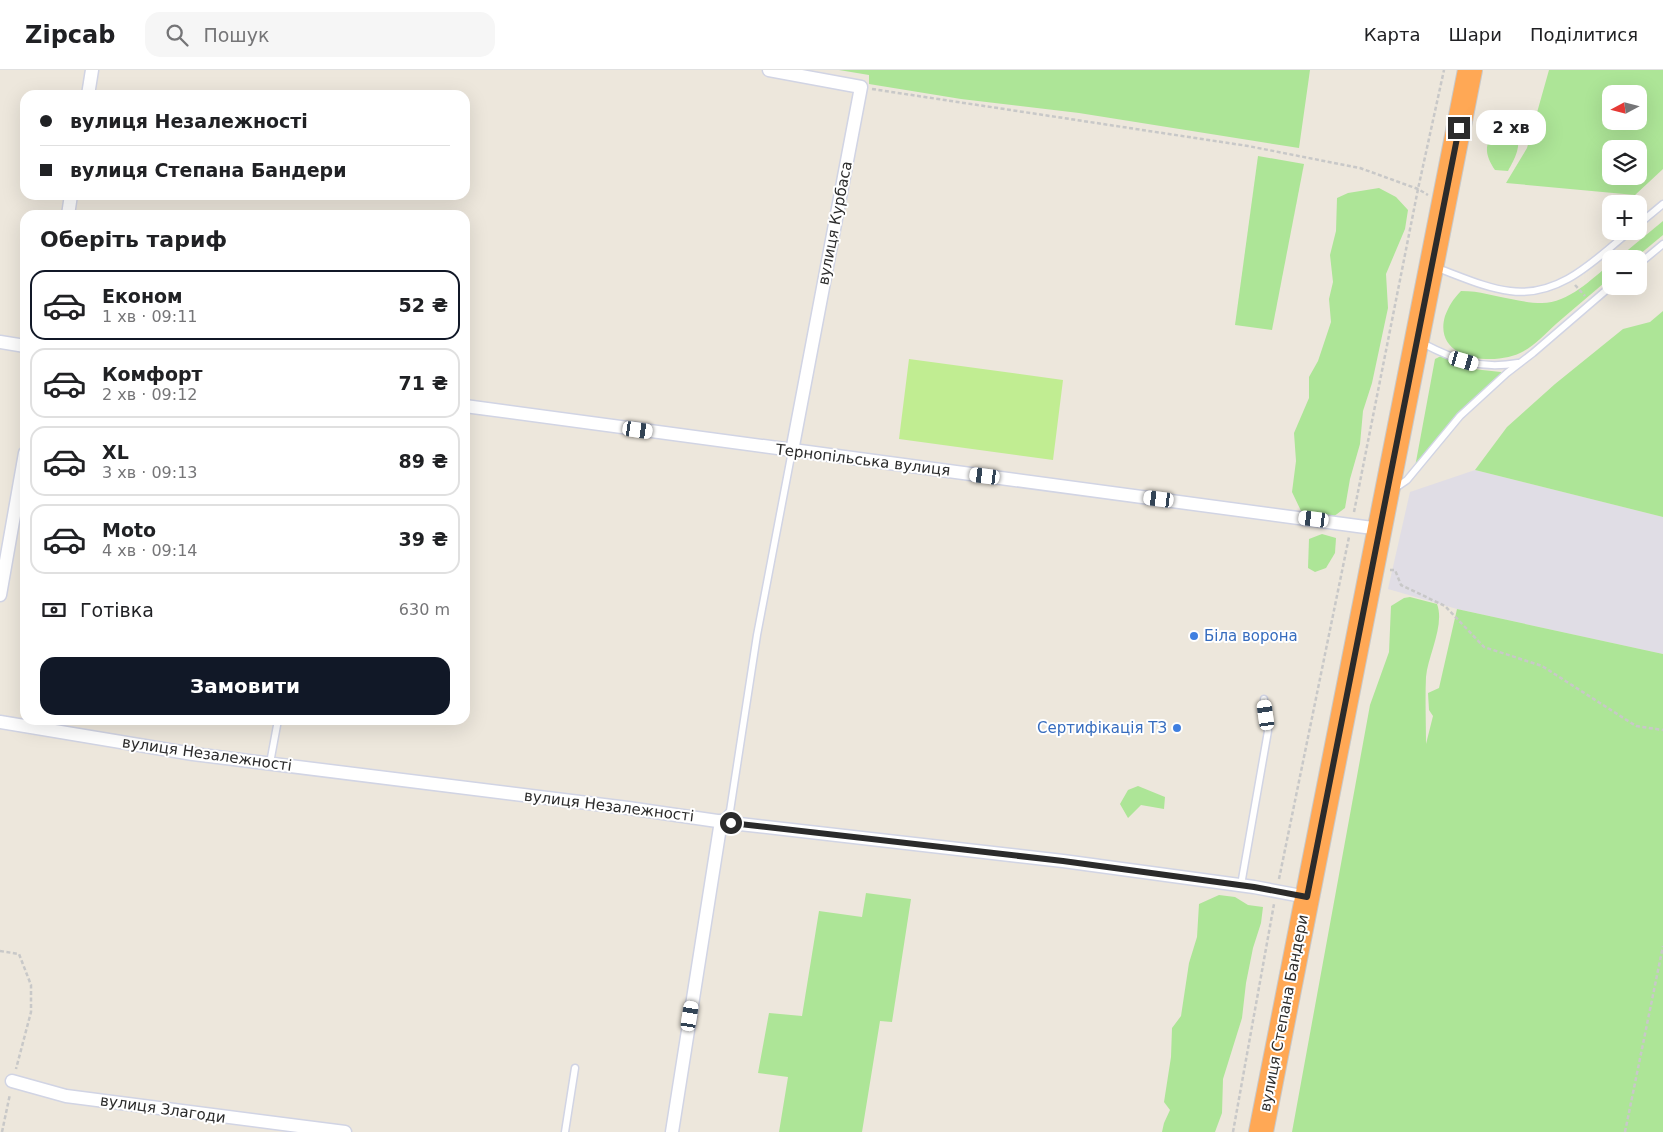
<!DOCTYPE html>
<html lang="uk">
<head>
<meta charset="utf-8">
<style>
  :root { --surface:#fff; --page:#f6f6f6; --text:#202124; --muted:#757577; --line:#e0e0e0; --accent:#111827 }
  body { margin:0; font-family:"DejaVu Sans",sans-serif; background:var(--page); color:var(--text); height:100vh; display:flex; flex-direction:column; font-size:19px; white-space:nowrap }
  * { box-sizing:border-box; margin:0 }
  p { font-size:16px; color:var(--muted) }
  .icon { flex:none; width:28px; height:28px; fill:none; stroke:currentColor; stroke-width:2; stroke-linecap:round; stroke-linejoin:round }
  .map { position:relative; flex:1; overflow:hidden }
  .side { position:absolute; left:20px; top:140px; width:450px; height:515px; display:flex; flex-direction:column; background:var(--surface); border-radius:15px; box-shadow:0 5px 20px #0002 }
  .side>* { flex:none }
  .banner { position:absolute; left:20px; top:20px; width:450px; height:110px; border-radius:15px; box-shadow:0 5px 20px #0002; display:grid; align-content:center; height:110px; padding:0 20px; background:var(--surface) }
  .needle { width:32px; rotate:263deg }
  .tools { position:absolute; left:1602px; top:15px; display:grid; gap:10px }
  .tools a { display:grid; place-items:center; width:45px; height:45px; border-radius:10px; background:var(--surface); box-shadow:0 5px 20px #0002; font-size:25px }
  .end { position:absolute; width:22px; height:22px; margin:-11px; border:6px solid #2b2b2b; background:#fff; box-shadow:0 0 0 2px #fff }
  .from { border-radius:50% }
  .bubble { position:absolute; height:35px; border-radius:15px; background:var(--surface); box-shadow:0 5px 20px #0002; font-size:16px; font-weight:700; line-height:35px; text-align:center }
  .car { position:absolute; width:15px; height:30px; margin:-15px -8px; border-radius:6px; box-shadow:0 0 4px 1px #0007; background:linear-gradient(#fff 24%,#345 0 40%,#fff 0 76%,#345 0 86%,#fff 0) }
  .banner b { display:flex; align-items:center; gap:18px; height:48px; font-size:19px }
  .banner b+b { border-top:1px solid var(--line) }
  .banner i { width:12px; height:12px; background:var(--text) }
  ul { padding:0; list-style:none }
  li { display:flex; align-items:center; gap:15px; height:70px; margin:0 10px 8px; padding:0 10px; border:2px solid var(--line); border-radius:15px }
  li div { flex:1 }
  li b { display:block; font-size:19px }
  li em { font-style:normal; font-weight:700 }
  li.current { border-color:var(--accent) }
  li>.icon { width:45px; height:45px; stroke-width:1.5 }
  h2 { padding:0 20px; font-size:22px; line-height:60px }
  .pay { display:flex; align-items:center; gap:12px; height:55px; padding:0 20px; font-size:19px }
  .pay p { margin-inline-start:auto }
  .cta { display:flex; gap:10px; margin-top:auto; padding:10px 20px }
  .cta a { flex:1; height:58px; border-radius:15px; background:var(--accent); color:#fff; font-size:20px; font-weight:700; line-height:58px; text-align:center }
  header { display:flex; align-items:center; gap:30px; box-sizing:border-box; height:70px; padding:0 25px; background:var(--surface); border-bottom:1px solid var(--line) }
  header strong { font-size:24px }
  nav { display:flex; gap:28px; margin-inline-start:auto; font-size:18px }
  .search { width:350px; height:45px; background:var(--page); display:flex; align-items:center; gap:12px; box-sizing:border-box; padding:0 18px; border-radius:15px; color:var(--muted); font-size:19px }
  .map>svg:first-child { display:block }
  .industrial { fill:#e0dde5 }
  .green { fill:#ade597; fill-rule:evenodd }
  .pitch { fill:#c1ed92 }
  .lines { fill:none; stroke-linecap:round; stroke-linejoin:round }
  .lane-casing { stroke:#d1d4e4; stroke-width:9 }
  .street-casing { stroke:#d1d4e4; stroke-width:15 }
  .highway-casing { stroke:#c8c8c8; stroke-width:26 }
  .path { stroke:#c8c8c8; stroke-width:2.5; stroke-dasharray:4 2.5; stroke-linecap:butt }
  .lane { stroke:#fff; stroke-width:6 }
  .street { stroke:#fff; stroke-width:12 }
  .highway { stroke:#ffa855; stroke-width:24 }
  .route { stroke:#2b2b2b; stroke-width:6 }
  .shop-dot { fill:#3f7fe0; stroke:#fff; stroke-width:2 }
  .labels { text-anchor:middle; stroke-width:4; stroke-linejoin:round; paint-order:stroke }
  .street-label { font-size:15px; fill:#2b2b2b; stroke:#fff }
  .shop-label { font-size:15px; fill:#366cbe; stroke:#fff; text-anchor:start }
</style>
</head>
<body>
<header>
<strong>Zipcab</strong>
<div class="search"><svg class="icon" aria-label="search" viewBox="0 0 24 24"><circle cx="10" cy="10" r="6"/><path d="M15 15l6 6"/></svg>Пошук</div>
<nav><a>Карта</a><a>Шари</a><a>Поділитися</a></nav>
</header>
<div class="map">
<svg width="1663" height="1062" viewBox="0 0 1663 1062">
  <rect width="100%" height="100%" fill="#ede7dc"/>
  <path class="industrial" d="M1475,400L1663,447V584L1457,539L1388,519L1410,422Z"/>
  <g class="green">
    <path d="M839,0H1310L1299,78L1079,43L961,29L869,14V5Z"/>
    <path d="M1549,0H1663V99L1635,125L1506,113L1527,78ZM1611,24H1639V51H1611ZM1611,79H1639V106H1611Z"/>
    <path d="M1504,58L1516,62C1522,76 1515,88 1508,101L1495,100C1486,86 1484,78 1492,63Z"/>
    <path d="M1258,86L1304,94L1272,260L1235,255Z"/>
    <path d="M1379,118L1396,127L1408,140L1405,159L1386,204L1388,238L1372,313L1363,341L1360,374L1350,409L1345,438L1333,447L1302,443L1292,422L1296,391L1294,363L1309,328V307L1318,291L1331,252L1329,229L1333,212L1330,185L1336,161L1337,128L1348,123Z"/>
    <path d="M1663,151V165L1634,189H1617Z"/>
    <path d="M1611,193V207C1593,223 1574,238 1556,254C1546,263 1535,275 1524,281C1497,297 1432,291 1445,246C1449,236 1453,229 1461,221C1481,221 1493,226 1511,229C1521,231 1531,233 1542,233C1568,233 1592,209 1611,193Z"/>
    <path d="M1663,241V447L1475,400L1507,357L1555,314L1623,259L1650,252Z"/>
    <path d="M1441,286L1473,299L1501,302L1502,303L1415,397L1435,289Z"/>
    <path d="M1322,464L1336,468L1335,483L1326,498L1315,502L1308,498L1309,469Z"/>
    <path d="M1410,527L1437,534C1445,555 1428,585 1426,607C1425,629 1426,652 1426,674L1433,646L1429,640L1428,623L1439,618L1457,539L1663,584V1062H1292L1370,635L1389,582L1391,536L1404,528Z"/>
    <path d="M1138,716L1165,727L1164,739L1141,735L1128,748L1120,734L1128,720Z"/>
    <path d="M866,823L911,829L892,952L880,951L862,1062H779L788,1007L758,1003L769,943L802,946L819,841L862,847Z"/>
    <path d="M1219,825L1235,827L1248,835L1263,837L1261,853L1253,878L1246,913L1242,948L1223,1009L1222,1043L1215,1062H1162L1164,1053L1170,1040L1164,1032L1171,987L1172,958L1181,946L1189,893L1197,867L1199,834Z"/>
  </g>
  <path class="pitch" d="M909,289L1063,310L1053,390L899,369Z"/>
  <g class="lines">
    <g class="lane-casing">
      <g id="lane">
        <path d="M1639,154L1663,134"/>
        <path d="M1639,194L1663,174"/>
        <path d="M1437,198C1460,206 1485,218 1510,221C1559,228 1595,190 1630,161"/>
        <path d="M1422,273C1455,290 1480,300 1518,293"/>
        <path d="M1394,419L1407,410L1460,346L1507,303L1533,283L1611,216"/>
        <path d="M270,693L278,650"/>
        <path d="M721,751L730,741L757,565L792,381"/>
        <path d="M1241,815L1268,661L1264,629"/>
        <path d="M565,1062L575,998"/>
      </g>
    </g>
    <g class="street-casing">
      <g id="street">
        <path d="M769,0L861,17L792,381"/>
        <path d="M88,25L92,0"/>
        <path d="M68,145L71,125"/>
        <path d="M0,272L25,276"/>
        <path d="M465,336L1380,459"/>
        <path d="M0,525L25,383"/>
        <path d="M0,652L193,684L628,738L731,753L1063,791L1254,817L1307,827"/>
        <path d="M12,1011L66,1026L345,1062"/>
        <path d="M672,1062L721,751"/>
      </g>
    </g>
    <g class="highway-casing">
      <path id="highway" d="M1261,1062L1470,0"/>
    </g>
    <g class="path">
      <path d="M872,19L1248,76L1360,98L1418,119L1428,125"/>
      <path d="M1575,215L1585,226"/>
      <path d="M1354,442L1418,119L1444,0"/>
      <path d="M1390,500H1395L1401,515L1445,536L1484,577L1542,596L1636,656L1663,660"/>
      <path d="M1279,809L1349,467"/>
      <path d="M0,881L19,884L31,915V942L16,999"/>
      <path d="M2,1062L10,1024"/>
      <path d="M1233,1062L1274,834"/>
      <path d="M1625,1062L1663,876"/>
    </g>
    <use href="#lane" class="lane"/>
    <use href="#street" class="street"/>
    <use href="#highway" class="highway"/>
  </g>
  <g class="lines">
    <path class="route" d="M731,753L1063,791L1254,817L1307,827L1459,58"/>
  </g>
  <g class="shop-dot">
    <circle cx="1194" cy="566" r="5"/>
    <circle cx="1177" cy="658" r="5"/>
  </g>
  <g class="labels">
    <g class="street-label">
      <text transform="translate(835 153) rotate(-79)" y="5">вулиця Курбаса</text>
      <text transform="translate(863 390) rotate(7)" y="5">Тернопільська вулиця</text>
      <text transform="translate(207 684) rotate(8)" y="5">вулиця Незалежності</text>
      <text transform="translate(609 736) rotate(7)" y="5">вулиця Незалежності</text>
      <text transform="translate(1284 943) rotate(-79)" y="5">вулиця Степана Бандери</text>
      <text transform="translate(163 1039) rotate(8)" y="5">вулиця Злагоди</text>
    </g>
    <g class="shop-label">
      <text x="1204" y="571">Біла ворона</text>
      <text x="1167" y="663" text-anchor="end">Сертифікація ТЗ</text>
    </g>
  </g>
</svg>
<div class="tools">
<a><svg class="needle" viewBox="-14 -14 28 28"><path d="M0-13l5 13h-10z" fill="#e53935"/><path d="M0 13l5-13h-10z" fill="#757577"/></svg></a>
<a><svg class="icon" aria-label="layers" viewBox="0 0 24 24"><path d="M12 4l9 5-9 5-9-5zM3 14l9 5 9-5"/></svg></a>
<a>+</a>
<a>−</a>
</div>
<i class="end from" style="left:731px;top:753px"></i>
<i class="end" style="left:1459px;top:58px"></i>
<div class="bubble" style="left:1476px;top:40px;width:70px">2 хв</div>
<i class="car" style="left:1464px;top:291px;rotate:106deg"></i>
<i class="car" style="left:638px;top:360px;rotate:98deg"></i>
<i class="car" style="left:985px;top:406px;rotate:277deg"></i>
<i class="car" style="left:1159px;top:429px;rotate:277deg"></i>
<i class="car" style="left:1314px;top:449px;rotate:277deg"></i>
<i class="car" style="left:1266px;top:645px;rotate:352deg"></i>
<i class="car" style="left:690px;top:946px;rotate:9deg"></i>
<div class="banner">
<b><i class="from"></i>вулиця Незалежності</b>
<b><i></i>вулиця Степана Бандери</b>
</div>
<section class="side">
<h2>Оберіть тариф</h2>
<ul>
<li class="current"><svg class="icon" aria-label="car" viewBox="0 0 24 24"><path d="M5 17H2v-5l4-1 3-4h7l3 4 3 1v5h-3M9 17h6M6 11h13"/><circle cx="7" cy="17" r="2"/><circle cx="17" cy="17" r="2"/></svg><div><b>Економ</b><p>1 хв · 09:11</p></div><em>52 ₴</em></li>
<li><svg class="icon" aria-label="car" viewBox="0 0 24 24"><path d="M5 17H2v-5l4-1 3-4h7l3 4 3 1v5h-3M9 17h6M6 11h13"/><circle cx="7" cy="17" r="2"/><circle cx="17" cy="17" r="2"/></svg><div><b>Комфорт</b><p>2 хв · 09:12</p></div><em>71 ₴</em></li>
<li><svg class="icon" aria-label="car" viewBox="0 0 24 24"><path d="M5 17H2v-5l4-1 3-4h7l3 4 3 1v5h-3M9 17h6M6 11h13"/><circle cx="7" cy="17" r="2"/><circle cx="17" cy="17" r="2"/></svg><div><b>XL</b><p>3 хв · 09:13</p></div><em>89 ₴</em></li>
<li><svg class="icon" aria-label="car" viewBox="0 0 24 24"><path d="M5 17H2v-5l4-1 3-4h7l3 4 3 1v5h-3M9 17h6M6 11h13"/><circle cx="7" cy="17" r="2"/><circle cx="17" cy="17" r="2"/></svg><div><b>Moto</b><p>4 хв · 09:14</p></div><em>39 ₴</em></li>
</ul>
<div class="pay"><svg class="icon" aria-label="cash" viewBox="0 0 24 24"><path d="M3 7h18v10H3z"/><circle cx="12" cy="12" r="2"/></svg>Готівка<p>630 m</p></div>
<div class="cta"><a>Замовити</a></div>
</section>
</div>
</body>
</html>
